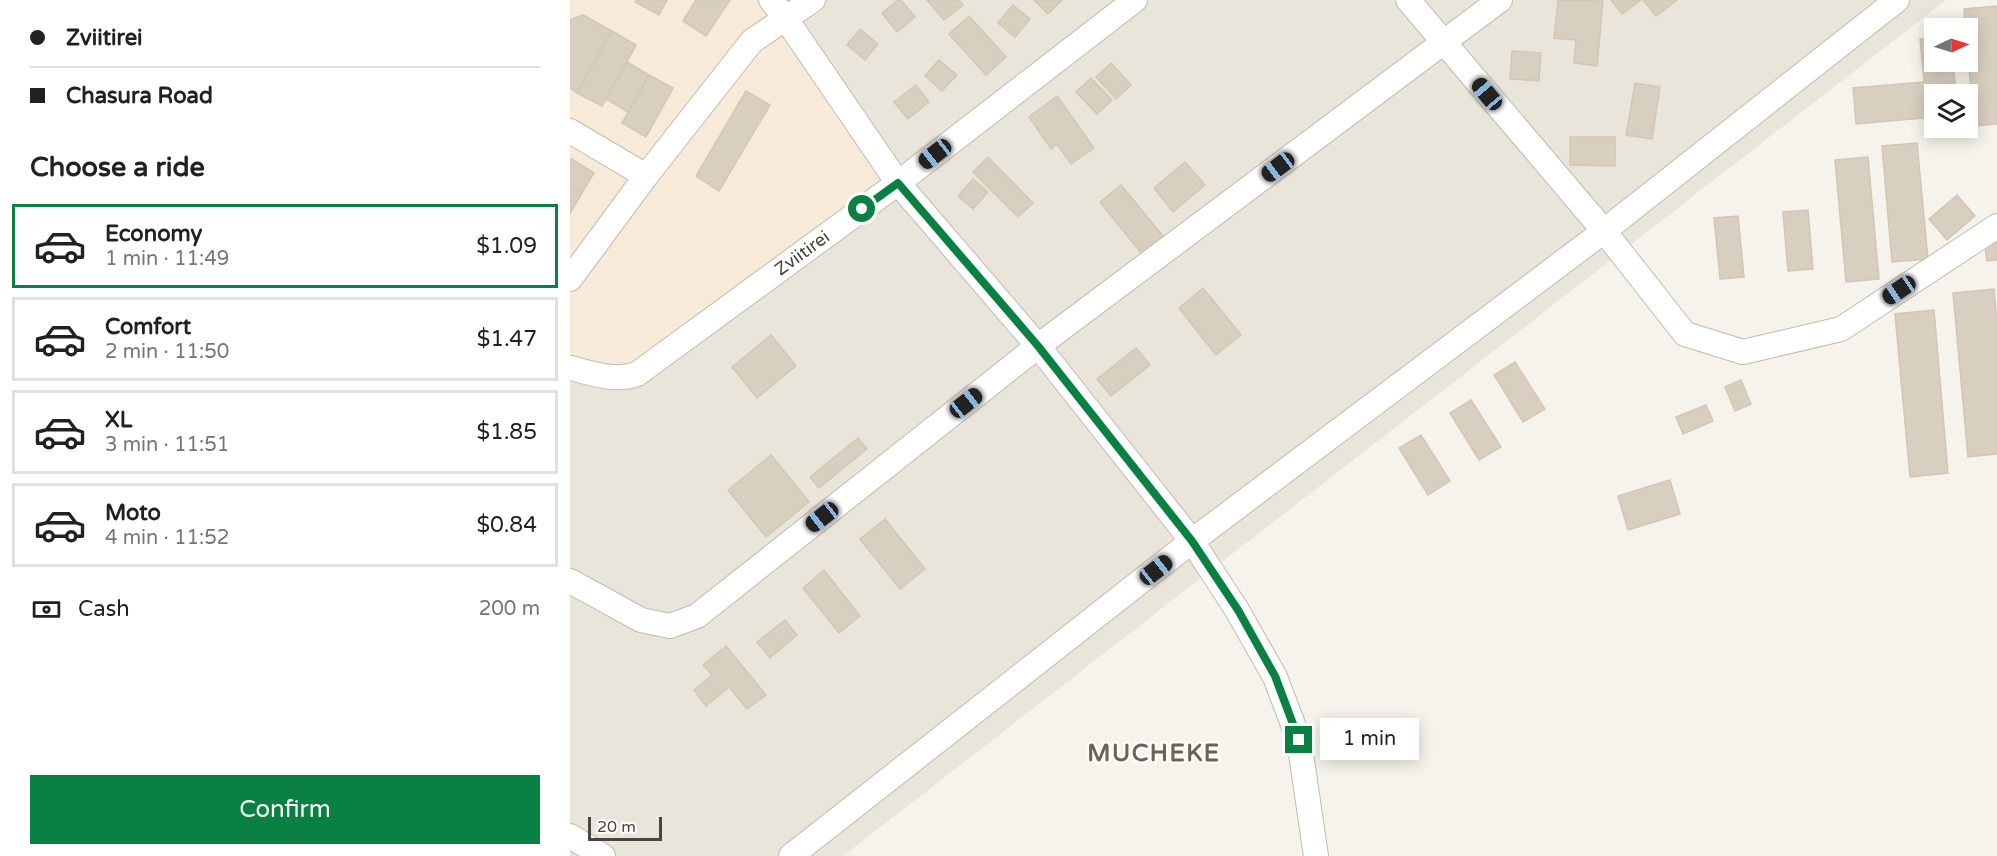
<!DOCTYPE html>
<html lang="en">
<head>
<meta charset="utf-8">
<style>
  :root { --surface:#fff; --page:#f2f2f2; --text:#202124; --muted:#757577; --line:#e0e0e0; --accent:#0b8043 }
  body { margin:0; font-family:"Varela Round",sans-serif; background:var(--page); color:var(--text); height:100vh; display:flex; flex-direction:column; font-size:22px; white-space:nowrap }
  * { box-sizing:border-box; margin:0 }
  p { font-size:20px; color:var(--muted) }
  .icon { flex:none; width:33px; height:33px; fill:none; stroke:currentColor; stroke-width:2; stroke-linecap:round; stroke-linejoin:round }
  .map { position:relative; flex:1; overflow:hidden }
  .sheet { display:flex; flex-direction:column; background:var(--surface); width:570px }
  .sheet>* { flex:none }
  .top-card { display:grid; align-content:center; height:132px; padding:0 30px; background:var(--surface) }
  .needle { width:39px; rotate:86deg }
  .fabs { position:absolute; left:1354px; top:18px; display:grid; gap:12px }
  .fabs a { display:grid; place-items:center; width:54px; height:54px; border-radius:0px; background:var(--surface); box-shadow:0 3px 15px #0003; font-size:30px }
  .scale { position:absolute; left:18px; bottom:15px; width:74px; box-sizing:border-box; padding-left:6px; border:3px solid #4b4439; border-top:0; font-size:16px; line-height:21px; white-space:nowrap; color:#4b4439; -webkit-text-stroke:4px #fff; paint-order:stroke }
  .end { position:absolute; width:27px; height:27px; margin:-14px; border:8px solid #0b8043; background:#fff; box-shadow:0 0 0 3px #fff }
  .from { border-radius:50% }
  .bubble { position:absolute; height:42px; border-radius:0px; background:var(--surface); box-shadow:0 3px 15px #0003; font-size:20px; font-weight:600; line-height:42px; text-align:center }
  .car { position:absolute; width:18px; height:36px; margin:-18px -9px; border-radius:8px; box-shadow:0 0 4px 2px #0007; background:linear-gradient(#222 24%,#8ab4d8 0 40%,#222 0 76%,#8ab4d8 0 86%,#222 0) }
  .top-card b { display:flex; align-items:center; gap:21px; height:57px; font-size:22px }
  .top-card b+b { border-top:2px solid var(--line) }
  .top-card i { width:15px; height:15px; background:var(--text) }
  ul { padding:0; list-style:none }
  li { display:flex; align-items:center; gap:18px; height:84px; margin:0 12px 9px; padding:0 18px; border:3px solid var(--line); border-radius:0px }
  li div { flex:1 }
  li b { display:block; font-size:22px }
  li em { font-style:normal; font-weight:600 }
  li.current { border-color:var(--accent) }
  li>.icon { width:54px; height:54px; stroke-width:1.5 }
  h2 { padding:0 30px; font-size:27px; line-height:72px }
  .pay { display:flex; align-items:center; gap:15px; height:66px; padding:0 30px; font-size:22px }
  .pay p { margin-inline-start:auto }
  .action { display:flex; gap:12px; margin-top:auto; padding:12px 30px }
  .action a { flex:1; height:69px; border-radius:0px; background:var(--accent); color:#fff; font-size:24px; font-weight:600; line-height:69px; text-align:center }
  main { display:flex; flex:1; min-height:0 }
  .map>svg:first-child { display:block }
  .residential { fill:#eae5da }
  .commercial { fill:#f7ead8 }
  .building { fill:#d8cfc1; stroke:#d3c7b4; stroke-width:1.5 }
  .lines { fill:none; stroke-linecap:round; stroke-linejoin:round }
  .minor-casing { stroke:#c2bbae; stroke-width:26 }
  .minor { stroke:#fff; stroke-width:24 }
  .route { stroke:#0b8043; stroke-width:8 }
  .labels { text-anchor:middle; stroke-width:4.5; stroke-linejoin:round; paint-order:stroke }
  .street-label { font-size:18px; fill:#4b4439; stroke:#fff }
  .district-label { font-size:24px; font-weight:bold; letter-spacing:1.5px; fill:#6e6250; stroke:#fff }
</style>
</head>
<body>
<main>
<section class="sheet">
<div class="top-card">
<b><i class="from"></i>Zviitirei</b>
<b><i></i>Chasura Road</b>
</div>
<h2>Choose a ride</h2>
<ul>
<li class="current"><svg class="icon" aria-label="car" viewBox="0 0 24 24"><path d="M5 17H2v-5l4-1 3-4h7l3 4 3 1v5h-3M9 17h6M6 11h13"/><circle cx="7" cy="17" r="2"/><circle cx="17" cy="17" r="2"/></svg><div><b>Economy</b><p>1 min · 11:49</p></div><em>$1.09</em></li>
<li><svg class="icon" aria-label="car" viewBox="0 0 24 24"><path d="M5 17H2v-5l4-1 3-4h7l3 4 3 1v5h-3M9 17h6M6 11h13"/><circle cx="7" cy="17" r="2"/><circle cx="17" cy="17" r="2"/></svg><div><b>Comfort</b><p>2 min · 11:50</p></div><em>$1.47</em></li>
<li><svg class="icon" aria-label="car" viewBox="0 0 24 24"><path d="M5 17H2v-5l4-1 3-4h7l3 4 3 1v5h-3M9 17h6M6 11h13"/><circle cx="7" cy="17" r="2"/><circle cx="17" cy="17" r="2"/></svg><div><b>XL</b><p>3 min · 11:51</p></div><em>$1.85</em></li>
<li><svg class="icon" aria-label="car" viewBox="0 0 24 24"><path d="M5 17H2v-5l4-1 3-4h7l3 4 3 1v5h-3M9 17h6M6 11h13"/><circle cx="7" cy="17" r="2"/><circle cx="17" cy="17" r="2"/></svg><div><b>Moto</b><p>4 min · 11:52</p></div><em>$0.84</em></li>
</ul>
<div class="pay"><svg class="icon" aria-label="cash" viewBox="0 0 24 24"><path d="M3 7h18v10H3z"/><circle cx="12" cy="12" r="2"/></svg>Cash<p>200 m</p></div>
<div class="action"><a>Confirm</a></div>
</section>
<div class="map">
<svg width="1427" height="856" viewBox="0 0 1427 856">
  <rect width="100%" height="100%" fill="#f6f3ec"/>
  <path class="residential" d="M196,0H1376L273,856H0V382L55,388Z"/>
  <path class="commercial" d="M0,0H192L316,181L55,388L0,382Z"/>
  <g class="building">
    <path d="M66,0H97L89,15L65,2Z"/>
    <path d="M126,0H160L136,36L113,21Z"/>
    <path d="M328,0H331L345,17L327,32L312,13Z"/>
    <path d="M357,0H389L393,5L374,20Z"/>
    <path d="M464,0H492L478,14Z"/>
    <path d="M988,0L1033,1L1027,66L1004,63L1006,40L984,38Z"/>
    <path d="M1041,0H1071L1052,14Z"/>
    <path d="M1073,0H1107L1086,16Z"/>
    <path d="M443,5L460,19L445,37L428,23Z"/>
    <path d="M1427,6V124L1404,126L1398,56V28H1395L1394,9Z"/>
    <path d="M13,15L42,31L7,93L0,88V20Z"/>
    <path d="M399,16L436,57L416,75L379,34Z"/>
    <path d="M290,29L308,44L295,60L277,45Z"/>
    <path d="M42,31L66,45L32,106L7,93Z"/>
    <path d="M1365,37V62H1383L1386,94H1365V117L1286,124L1283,88L1354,82L1350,39Z"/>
    <path d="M942,51L971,53L969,81L940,79Z"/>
    <path d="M369,60L387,75L372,91L355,76Z"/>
    <path d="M57,62L79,75L58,112L36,99Z"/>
    <path d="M541,63L561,85L546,99L526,77Z"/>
    <path d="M79,75L103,88L76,137L52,123Z"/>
    <path d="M521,78L542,100L527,114L506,92Z"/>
    <path d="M1065,83L1090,87L1082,139L1056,135Z"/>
    <path d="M346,85L359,102L338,119L324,102Z"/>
    <path d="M176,91L200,105L149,191L126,176Z"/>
    <path d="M487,96L524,148L501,164L487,144L481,149L459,117Z"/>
    <path d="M1000,137H1045V166L1000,165Z"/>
    <path d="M1347,143L1358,259L1322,262L1312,146Z"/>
    <path d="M418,157L463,203L448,217L403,172Z"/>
    <path d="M1298,157L1309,279L1276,282L1265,160Z"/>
    <path d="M0,158L24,173L12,193L0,186Z"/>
    <path d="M615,162L635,185L603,212L584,188Z"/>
    <path d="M403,179L418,192L403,209L388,196Z"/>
    <path d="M551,185L593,236L572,254L530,202Z"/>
    <path d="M0,186L12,193L0,213Z"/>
    <path d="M1387,195L1405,216L1377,240L1359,219Z"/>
    <path d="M1238,210L1243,269L1218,271L1213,212Z"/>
    <path d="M1168,216L1174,277L1150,279L1144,218Z"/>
    <path d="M1427,240V260L1417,261L1414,242Z"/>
    <path d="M633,288L671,335L646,355L609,308Z"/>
    <path d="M1424,289L1427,323V454L1398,457L1383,293Z"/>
    <path d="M1364,310L1378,473L1340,477L1325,314Z"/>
    <path d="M201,335L226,366L187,398L162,367Z"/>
    <path d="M566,348L580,365L541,396L527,379Z"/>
    <path d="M945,362L975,409L953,422L924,375Z"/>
    <path d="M1171,380L1181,404L1165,411L1155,387Z"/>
    <path d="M901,400L931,447L909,460L880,413Z"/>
    <path d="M1136,405L1143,421L1113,434L1106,417Z"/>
    <path d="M851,435L880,481L858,495L829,448Z"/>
    <path d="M288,438L297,449L249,488L240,477Z"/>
    <path d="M201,455L239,502L196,537L158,490Z"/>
    <path d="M1100,480L1110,514L1058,530L1048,496Z"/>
    <path d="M315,519L355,569L330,589L290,539Z"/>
    <path d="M254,570L290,616L269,633L233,588Z"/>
    <path d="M215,620L227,635L200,658L187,642Z"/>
    <path d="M156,646L196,695L177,709L159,687L136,706L124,690L142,675L133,665Z"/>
  </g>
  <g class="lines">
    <g class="minor-casing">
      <g id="minor">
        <path d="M201,0L216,19L328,183L468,346L622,541L667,610L705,677L729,740L746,856"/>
        <path d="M838,0L1034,231L1115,334L1173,352L1271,329L1427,226"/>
        <path d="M0,131L76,176"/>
        <path d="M0,279L76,176L182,41L243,0"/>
        <path d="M0,368C22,373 45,382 67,374L328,183L565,0"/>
        <path d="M0,581L71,620L100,626L127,616L468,346L930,0"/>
        <path d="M0,836L33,856"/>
        <path d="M221,856L622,541L1034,231L1327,0"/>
      </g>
    </g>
    <use href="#minor" class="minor"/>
  </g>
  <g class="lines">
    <path class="route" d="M292,209L328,183L468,346L622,541L668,610L705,676L729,740"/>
  </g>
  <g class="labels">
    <g class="street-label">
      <text transform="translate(232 253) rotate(-36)" y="6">Zviitirei</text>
    </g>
    <g class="district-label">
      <text x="584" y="761">MUCHEKE</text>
    </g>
  </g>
</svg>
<div class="fabs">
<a><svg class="needle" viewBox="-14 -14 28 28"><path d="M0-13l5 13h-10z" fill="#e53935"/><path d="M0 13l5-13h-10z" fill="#757577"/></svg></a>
<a><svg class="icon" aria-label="layers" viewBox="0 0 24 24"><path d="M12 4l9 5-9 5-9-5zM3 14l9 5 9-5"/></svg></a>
</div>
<div class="scale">20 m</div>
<i class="end from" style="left:292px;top:209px"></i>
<i class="end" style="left:729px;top:740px"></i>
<div class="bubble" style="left:750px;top:718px;width:99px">1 min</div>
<i class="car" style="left:917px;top:94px;rotate:320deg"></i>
<i class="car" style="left:365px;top:154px;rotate:232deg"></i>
<i class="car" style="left:708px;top:167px;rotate:233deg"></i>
<i class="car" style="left:1329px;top:290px;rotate:236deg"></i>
<i class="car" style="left:396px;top:403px;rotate:52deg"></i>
<i class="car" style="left:252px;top:517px;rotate:232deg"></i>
<i class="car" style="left:586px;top:570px;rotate:52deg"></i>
</div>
</main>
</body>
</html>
